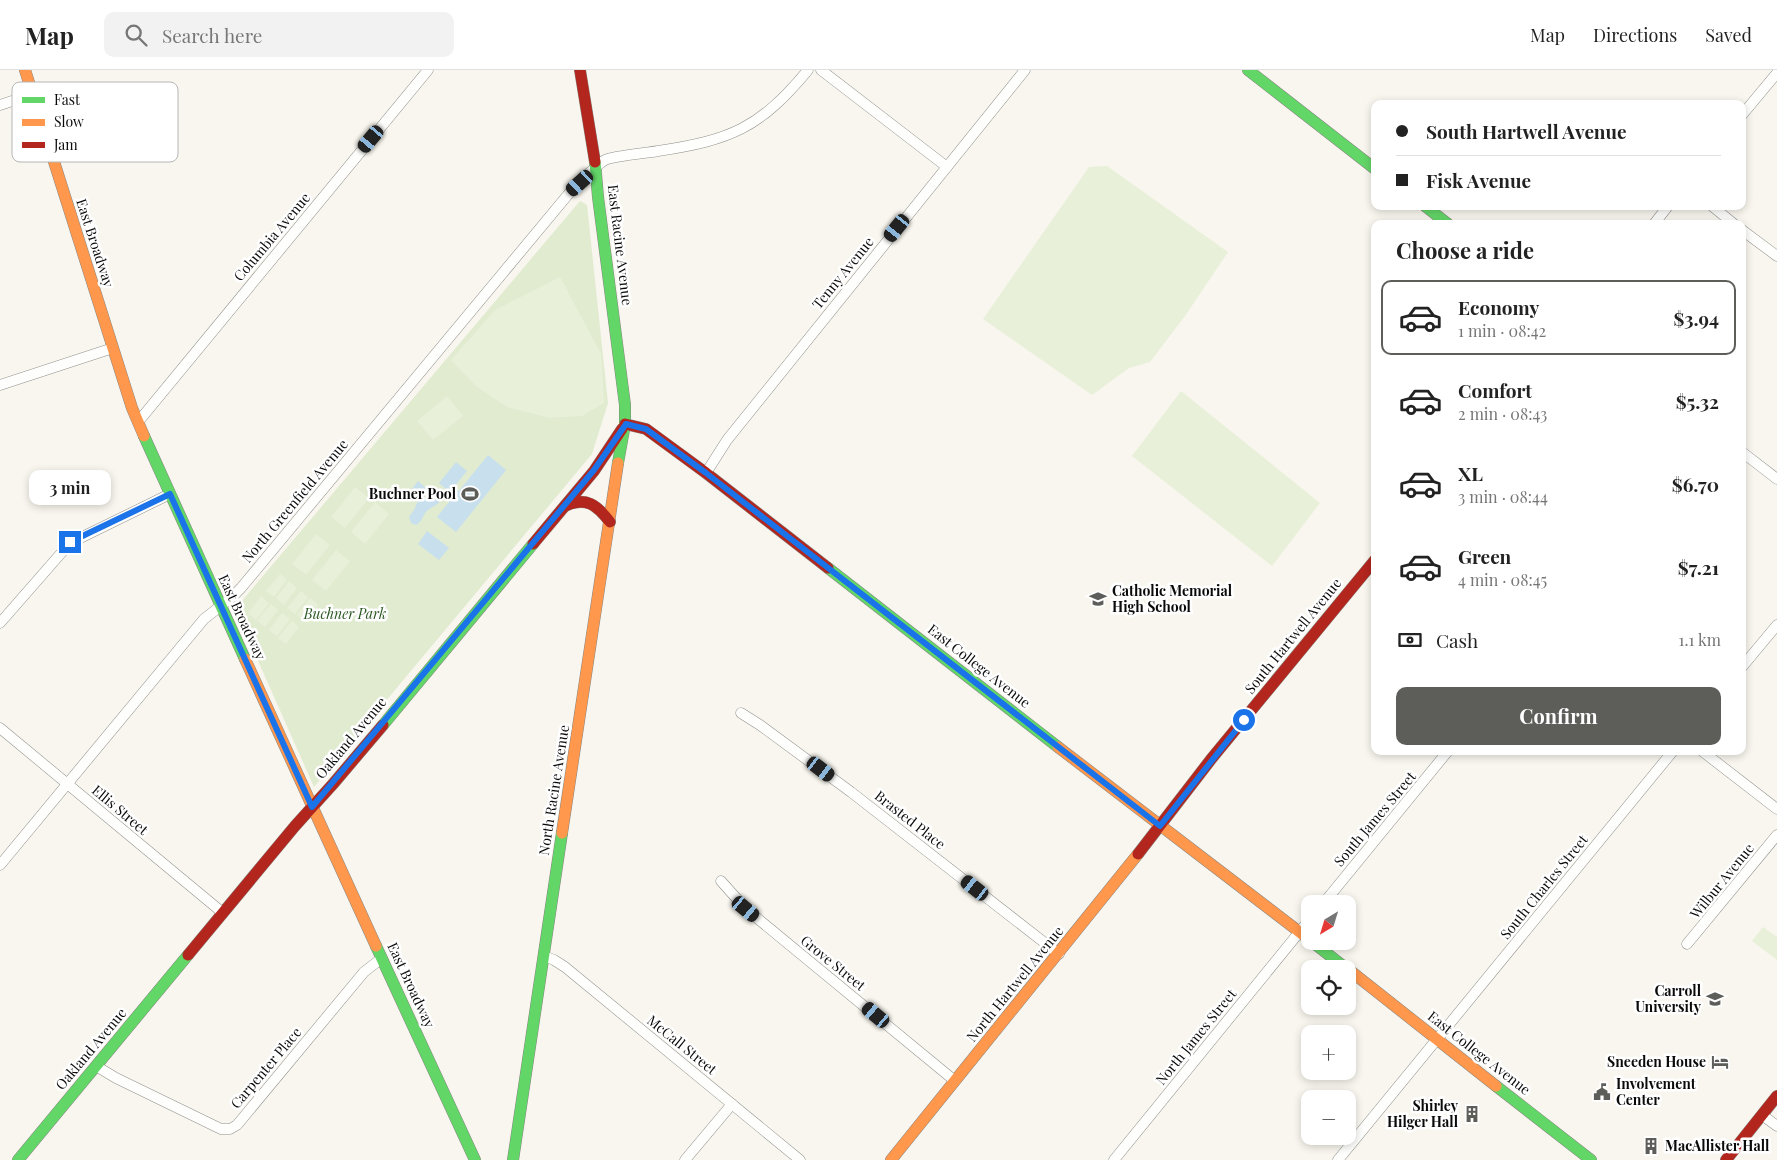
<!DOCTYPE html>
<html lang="en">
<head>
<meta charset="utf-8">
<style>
  :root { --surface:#fff; --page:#f2f2f2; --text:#222; --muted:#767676; --line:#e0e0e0; --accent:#5d5d5a }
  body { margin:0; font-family:"Playfair Display",serif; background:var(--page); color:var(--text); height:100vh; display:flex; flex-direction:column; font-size:19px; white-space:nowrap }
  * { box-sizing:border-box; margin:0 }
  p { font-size:16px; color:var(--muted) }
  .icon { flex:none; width:28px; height:28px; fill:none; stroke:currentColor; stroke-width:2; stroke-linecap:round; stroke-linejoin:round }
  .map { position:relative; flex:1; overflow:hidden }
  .side { position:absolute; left:1371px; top:150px; width:375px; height:535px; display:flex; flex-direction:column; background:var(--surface); border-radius:10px; box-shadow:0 2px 8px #0003 }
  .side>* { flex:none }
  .banner { position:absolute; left:1371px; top:30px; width:375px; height:110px; border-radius:10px; box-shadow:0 2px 8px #0003; display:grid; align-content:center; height:110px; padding:0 25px; background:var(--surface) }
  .needle { width:32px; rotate:218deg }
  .tools { position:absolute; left:1301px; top:825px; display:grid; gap:10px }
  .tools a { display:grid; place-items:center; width:55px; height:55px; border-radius:10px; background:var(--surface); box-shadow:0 2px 8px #0003; font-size:25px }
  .end { position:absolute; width:22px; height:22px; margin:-11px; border:6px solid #1a73e8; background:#fff; box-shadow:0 0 0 2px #fff }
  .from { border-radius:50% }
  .bubble { position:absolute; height:35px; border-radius:10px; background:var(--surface); box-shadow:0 2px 8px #0003; font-size:16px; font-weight:700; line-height:35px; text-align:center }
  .car { position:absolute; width:15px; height:30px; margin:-15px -8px; border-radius:6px; box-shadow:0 0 4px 1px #0007; background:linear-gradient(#222 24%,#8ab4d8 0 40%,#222 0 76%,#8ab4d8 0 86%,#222 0) }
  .banner b { display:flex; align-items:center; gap:18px; height:48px; font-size:19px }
  .banner b+b { border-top:1px solid var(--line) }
  .banner i { width:12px; height:12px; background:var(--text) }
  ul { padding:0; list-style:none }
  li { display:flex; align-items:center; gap:15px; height:75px; margin:0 10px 8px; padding:0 15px; border:2px solid transparent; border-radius:10px }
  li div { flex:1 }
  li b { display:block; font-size:19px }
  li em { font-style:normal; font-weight:700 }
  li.on { border-color:var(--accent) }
  li>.icon { width:45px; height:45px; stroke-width:1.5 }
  h2 { padding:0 25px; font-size:22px; line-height:60px }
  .pay { display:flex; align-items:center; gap:12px; height:55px; padding:0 25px; font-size:19px }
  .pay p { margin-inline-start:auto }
  .cta { display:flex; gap:10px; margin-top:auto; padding:10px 25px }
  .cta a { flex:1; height:58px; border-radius:10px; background:var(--accent); color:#fff; font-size:20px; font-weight:700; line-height:58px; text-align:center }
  header { display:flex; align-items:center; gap:30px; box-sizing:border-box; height:70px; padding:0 25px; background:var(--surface); border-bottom:1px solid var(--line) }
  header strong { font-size:24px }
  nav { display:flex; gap:28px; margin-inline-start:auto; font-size:18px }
  .search { width:350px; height:45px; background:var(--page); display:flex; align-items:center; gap:12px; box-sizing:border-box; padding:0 18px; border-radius:10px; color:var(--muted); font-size:19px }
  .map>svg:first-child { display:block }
  .green { fill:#e0ebd0 }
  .pitch { fill:#e9f0d9 }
  .water { fill:#c8e0ee }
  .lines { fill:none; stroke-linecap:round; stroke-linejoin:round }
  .street-casing { stroke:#91908d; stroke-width:11 }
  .fast-casing { stroke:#888783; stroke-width:12 }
  .slow-casing { stroke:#888783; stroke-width:12 }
  .jam-casing { stroke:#888783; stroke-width:12 }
  .street { stroke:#fefefc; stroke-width:10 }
  .fast { stroke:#63d668; stroke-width:11 }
  .slow { stroke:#ff974d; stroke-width:11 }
  .jam { stroke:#b3261e; stroke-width:11 }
  .route { stroke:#1a73e8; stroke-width:6 }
  .labels { text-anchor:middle; stroke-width:5; stroke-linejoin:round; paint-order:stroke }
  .street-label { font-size:14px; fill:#0a0a0a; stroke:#fff }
  .poi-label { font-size:14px; font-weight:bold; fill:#0a0a0a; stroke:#fff; text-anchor:end }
  .park-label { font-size:14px; font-style:italic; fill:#2c5923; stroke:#fff }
  .key { fill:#fff; stroke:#b6b6b6; stroke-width:1 }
  .key-label { font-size:14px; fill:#0a0a0a }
</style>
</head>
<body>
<header>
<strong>Map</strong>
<div class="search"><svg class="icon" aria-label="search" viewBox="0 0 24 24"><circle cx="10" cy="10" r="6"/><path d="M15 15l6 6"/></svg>Search here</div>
<nav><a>Map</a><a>Directions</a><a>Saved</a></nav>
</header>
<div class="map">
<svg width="1777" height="1090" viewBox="0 0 1777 1090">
  <rect width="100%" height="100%" fill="#f8f6ee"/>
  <path class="green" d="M580,131L587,135L608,333L592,384L314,717L235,539Z"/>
  <g class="pitch">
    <path d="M1107,96L1228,182L1185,246L1150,292L1129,298L1092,325L983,249L1089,97Z"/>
    <path d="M560,207L601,284L604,333L582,346L550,348L507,337L477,317L451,290L495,240Z"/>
    <path d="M1181,321L1320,433L1272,496L1132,386Z"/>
    <path d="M447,326L463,346L433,370L417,351Z"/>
    <path d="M355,417L369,428L345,458L331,447Z"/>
    <path d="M375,432L389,444L365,474L351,462Z"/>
    <path d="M316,464L330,475L306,505L292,494Z"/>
    <path d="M336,480L350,491L326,521L312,510Z"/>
    <path d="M280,504L287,510L274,527L266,521Z"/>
    <path d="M289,511L297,518L284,535L276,528Z"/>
    <path d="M301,521L308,527L295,544L287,538Z"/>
    <path d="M261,526L269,533L256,550L248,543Z"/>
    <path d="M310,528L318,535L305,552L297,545Z"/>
    <path d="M271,534L278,540L265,557L257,551Z"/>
    <path d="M282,543L290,549L277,566L269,560Z"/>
    <path d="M292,551L299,557L286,574L278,568Z"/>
    <path d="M1763,857L1777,867V890L1752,871Z"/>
  </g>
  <g class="water">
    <path d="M488,385L506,400L456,462L437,447L454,426L439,413L456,392L467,401L454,417L459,421Z"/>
    <path d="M418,411L428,420L423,427V429L434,422L439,425L441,429C438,436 432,436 427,441C422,446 423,451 416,455L411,453L409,447L414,440L418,431L412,425L414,422L418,424L412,419Z"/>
    <path d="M427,461L449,478L439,490L418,474Z"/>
  </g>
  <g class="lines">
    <g class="street-casing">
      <g id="street">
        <path d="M821,0L947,97"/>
        <path d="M0,35L33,24"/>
        <path d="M1742,45L1777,3"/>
        <path d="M1712,136L1734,154"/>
        <path d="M1654,154L1668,136"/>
        <path d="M1742,160L1777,186"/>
        <path d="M0,315L113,278"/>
        <path d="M138,352L428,0"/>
        <path d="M1742,382L1777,409"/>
        <path d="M706,403L727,370L1025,0"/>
        <path d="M0,553L70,473L170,424"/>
        <path d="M1742,597L1777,555"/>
        <path d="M741,643L760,655L851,722L1059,884"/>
        <path d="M0,658L223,843"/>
        <path d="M1702,681L1777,739"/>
        <path d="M0,795L204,549L231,528L241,518L571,121C580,112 595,96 605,90C613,86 648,83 658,81C731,70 760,58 808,0"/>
        <path d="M721,811L746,839L955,1011"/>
        <path d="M1323,834L1448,681"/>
        <path d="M1687,874L1777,765"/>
        <path d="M544,886L554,890L565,897L800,1090"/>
        <path d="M96,996L116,1008L221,1059H230L237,1055L364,902L382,888"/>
        <path d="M1762,1045L1777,1056"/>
        <path d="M685,1090L732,1034"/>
        <path d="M1114,1090L1310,849"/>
        <path d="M1338,1090L1673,681"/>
      </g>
    </g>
    <g class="fast-casing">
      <g id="fast">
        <path d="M1248,0L1375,99"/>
        <path d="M595,92L598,127L625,335V354L618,393"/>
        <path d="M1425,136L1448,154"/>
        <path d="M144,366L245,589"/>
        <path d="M828,498L1058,677"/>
        <path d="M383,655L533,474"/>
        <path d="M1311,871L1347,899"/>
        <path d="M376,876L475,1090"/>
        <path d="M1496,1016L1591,1090"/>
        <path d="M18,1090L188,885"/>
        <path d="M513,1090L562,763"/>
      </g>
    </g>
    <g class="slow-casing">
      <g id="slow">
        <path d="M25,0L132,338L144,366"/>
        <path d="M245,589L376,876"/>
        <path d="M1058,677L1310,870"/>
        <path d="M562,763L618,393"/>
        <path d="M1348,899L1496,1016"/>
        <path d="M891,1090L1138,784"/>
      </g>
    </g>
    <g class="jam-casing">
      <g id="jam">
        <path d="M580,0L595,92"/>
        <path d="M625,354L646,359L706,403L828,498"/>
        <path d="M565,436C586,426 597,435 610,452"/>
        <path d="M533,474L594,401L622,359"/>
        <path d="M1138,784L1212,688L1375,490"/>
        <path d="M188,885L295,756L333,714L383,655"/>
        <path d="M1726,1090L1777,1026"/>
      </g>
    </g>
    <use href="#street" class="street"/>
    <use href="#fast" class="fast"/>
    <use href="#slow" class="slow"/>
    <use href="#jam" class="jam"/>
  </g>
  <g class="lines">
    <path class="route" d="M70,472L170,424L312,737L594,400L626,354L646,359L706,403L1160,756L1244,650"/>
  </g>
  <defs>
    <g id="stadium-bare" transform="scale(1.35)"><path d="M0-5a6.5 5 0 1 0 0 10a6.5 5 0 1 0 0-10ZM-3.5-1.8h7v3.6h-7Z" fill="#5d5d5a" stroke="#fff" stroke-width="2.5" paint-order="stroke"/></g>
    <g id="school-bare" transform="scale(1.35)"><path d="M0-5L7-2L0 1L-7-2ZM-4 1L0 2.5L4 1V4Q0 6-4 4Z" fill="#5d5d5a" stroke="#fff" stroke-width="2.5" paint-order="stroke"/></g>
    <g id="university-bare" transform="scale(1.35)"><path d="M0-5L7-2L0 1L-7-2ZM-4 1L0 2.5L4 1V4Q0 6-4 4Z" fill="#5d5d5a" stroke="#fff" stroke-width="2.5" paint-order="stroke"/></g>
    <g id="hotel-bare" transform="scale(1.35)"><path d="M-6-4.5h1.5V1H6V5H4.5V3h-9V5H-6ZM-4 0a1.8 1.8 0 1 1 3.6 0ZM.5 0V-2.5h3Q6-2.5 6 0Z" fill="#5d5d5a" stroke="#fff" stroke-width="2.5" paint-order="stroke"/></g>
    <g id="civic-bare" transform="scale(1.35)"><path d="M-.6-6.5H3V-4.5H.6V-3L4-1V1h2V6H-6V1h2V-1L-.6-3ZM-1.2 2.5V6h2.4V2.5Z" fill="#5d5d5a" stroke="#fff" stroke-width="2.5" paint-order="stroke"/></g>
    <g id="building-bare" transform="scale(1.35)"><path d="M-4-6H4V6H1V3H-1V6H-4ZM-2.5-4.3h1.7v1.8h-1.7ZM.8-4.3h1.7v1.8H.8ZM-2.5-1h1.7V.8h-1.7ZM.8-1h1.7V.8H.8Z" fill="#5d5d5a" stroke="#fff" stroke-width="2.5" paint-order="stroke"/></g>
  </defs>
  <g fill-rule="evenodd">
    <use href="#stadium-bare" x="470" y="424"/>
    <use href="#school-bare" x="1098" y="529"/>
    <use href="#university-bare" x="1715" y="929"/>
    <use href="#hotel-bare" x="1720" y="992"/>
    <use href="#civic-bare" x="1602" y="1022"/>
    <use href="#building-bare" x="1472" y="1044"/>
    <use href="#building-bare" x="1651" y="1076"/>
  </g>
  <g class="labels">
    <g class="street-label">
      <text transform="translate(272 167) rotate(-50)" y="5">Columbia Avenue</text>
      <text transform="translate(95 173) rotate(72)" y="5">East Broadway</text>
      <text transform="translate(620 175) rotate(83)" y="5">East Racine Avenue</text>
      <text transform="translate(843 203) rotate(-51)" y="5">Tenny Avenue</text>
      <text transform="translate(295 431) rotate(-50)" y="5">North Greenfield Avenue</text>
      <text transform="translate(242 547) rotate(65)" y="5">East Broadway</text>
      <text transform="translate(1293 566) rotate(-51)" y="5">South Hartwell Avenue</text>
      <text transform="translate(979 596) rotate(38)" y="5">East College Avenue</text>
      <text transform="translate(351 668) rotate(-50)" y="5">Oakland Avenue</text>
      <text transform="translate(554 720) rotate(-81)" y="5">North Racine Avenue</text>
      <text transform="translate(120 740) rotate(40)" y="5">Ellis Street</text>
      <text transform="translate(1375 749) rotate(-50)" y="5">South James Street</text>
      <text transform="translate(910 750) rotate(38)" y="5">Brasted Place</text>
      <text transform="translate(1722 811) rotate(-51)" y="5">Wilbur Avenue</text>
      <text transform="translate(1544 817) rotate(-51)" y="5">South Charles Street</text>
      <text transform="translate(833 893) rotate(39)" y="5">Grove Street</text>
      <text transform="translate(1015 914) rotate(-51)" y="5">North Hartwell Avenue</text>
      <text transform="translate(411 915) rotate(65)" y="5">East Broadway</text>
      <text transform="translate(1196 967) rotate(-51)" y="5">North James Street</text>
      <text transform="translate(682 975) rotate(39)" y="5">McCall Street</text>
      <text transform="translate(91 979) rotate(-50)" y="5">Oakland Avenue</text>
      <text transform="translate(1479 983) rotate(38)" y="5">East College Avenue</text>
      <text transform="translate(266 998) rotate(-50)" y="5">Carpenter Place</text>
    </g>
    <g class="poi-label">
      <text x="456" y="429">Buchner Pool</text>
      <text x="1112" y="526" text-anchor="start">Catholic Memorial<tspan x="1112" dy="16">High School</tspan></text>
      <text x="1701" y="926">Carroll<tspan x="1701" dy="16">University</tspan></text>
      <text x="1706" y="997">Sneeden House</text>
      <text x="1616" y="1019" text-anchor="start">Involvement<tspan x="1616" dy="16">Center</tspan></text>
      <text x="1458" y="1041">Shirley<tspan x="1458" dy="16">Hilger Hall</tspan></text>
      <text x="1665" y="1081" text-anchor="start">MacAllister Hall</text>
    </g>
    <g class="park-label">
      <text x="345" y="549">Buchner Park</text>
    </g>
  </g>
  <rect x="12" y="12" width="166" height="80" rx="8" class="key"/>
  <rect x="22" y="27" width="23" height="6" fill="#63d668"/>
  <rect x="22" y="49" width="23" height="7" fill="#ff974d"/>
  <rect x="22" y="72" width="23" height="6" fill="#b3261e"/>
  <g class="key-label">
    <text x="54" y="35">Fast</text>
    <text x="54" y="57">Slow</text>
    <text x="54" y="80">Jam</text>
  </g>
</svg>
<div class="tools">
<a><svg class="needle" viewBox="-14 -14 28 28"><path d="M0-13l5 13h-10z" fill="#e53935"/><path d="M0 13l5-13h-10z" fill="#767676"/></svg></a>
<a><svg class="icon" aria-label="locate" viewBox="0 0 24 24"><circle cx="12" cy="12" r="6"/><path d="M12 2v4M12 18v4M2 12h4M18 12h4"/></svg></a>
<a>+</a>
<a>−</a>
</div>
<i class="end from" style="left:1244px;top:650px"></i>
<i class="end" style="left:70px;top:472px"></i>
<div class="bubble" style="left:29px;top:400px;width:82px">3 min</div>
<i class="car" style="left:371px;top:69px;rotate:220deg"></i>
<i class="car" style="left:580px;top:113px;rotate:228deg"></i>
<i class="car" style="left:897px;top:158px;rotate:219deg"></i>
<i class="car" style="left:821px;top:699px;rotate:127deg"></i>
<i class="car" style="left:975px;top:818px;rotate:308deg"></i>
<i class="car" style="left:746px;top:839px;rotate:130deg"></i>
<i class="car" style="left:876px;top:945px;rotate:310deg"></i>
<div class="banner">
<b><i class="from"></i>South Hartwell Avenue</b>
<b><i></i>Fisk Avenue</b>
</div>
<section class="side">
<h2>Choose a ride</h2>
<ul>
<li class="on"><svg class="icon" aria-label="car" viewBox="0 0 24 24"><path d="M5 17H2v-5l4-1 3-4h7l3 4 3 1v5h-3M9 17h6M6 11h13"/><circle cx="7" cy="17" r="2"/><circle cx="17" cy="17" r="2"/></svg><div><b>Economy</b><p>1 min · 08:42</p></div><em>$3.94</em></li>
<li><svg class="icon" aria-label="car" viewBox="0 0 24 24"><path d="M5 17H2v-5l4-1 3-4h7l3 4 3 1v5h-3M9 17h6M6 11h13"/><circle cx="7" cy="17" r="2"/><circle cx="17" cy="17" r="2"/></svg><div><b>Comfort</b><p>2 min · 08:43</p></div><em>$5.32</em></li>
<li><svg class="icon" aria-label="car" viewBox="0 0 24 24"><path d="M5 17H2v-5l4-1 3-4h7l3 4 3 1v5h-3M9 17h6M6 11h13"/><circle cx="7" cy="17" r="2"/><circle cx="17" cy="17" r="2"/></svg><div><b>XL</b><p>3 min · 08:44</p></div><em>$6.70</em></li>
<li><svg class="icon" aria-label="car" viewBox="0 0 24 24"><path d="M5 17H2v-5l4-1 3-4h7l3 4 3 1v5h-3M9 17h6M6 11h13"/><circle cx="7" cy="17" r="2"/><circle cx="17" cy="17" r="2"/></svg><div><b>Green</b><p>4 min · 08:45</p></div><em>$7.21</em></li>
</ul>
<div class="pay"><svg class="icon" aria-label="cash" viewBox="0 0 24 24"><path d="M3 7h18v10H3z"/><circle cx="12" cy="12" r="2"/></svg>Cash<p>1.1 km</p></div>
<div class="cta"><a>Confirm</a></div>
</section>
</div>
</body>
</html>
